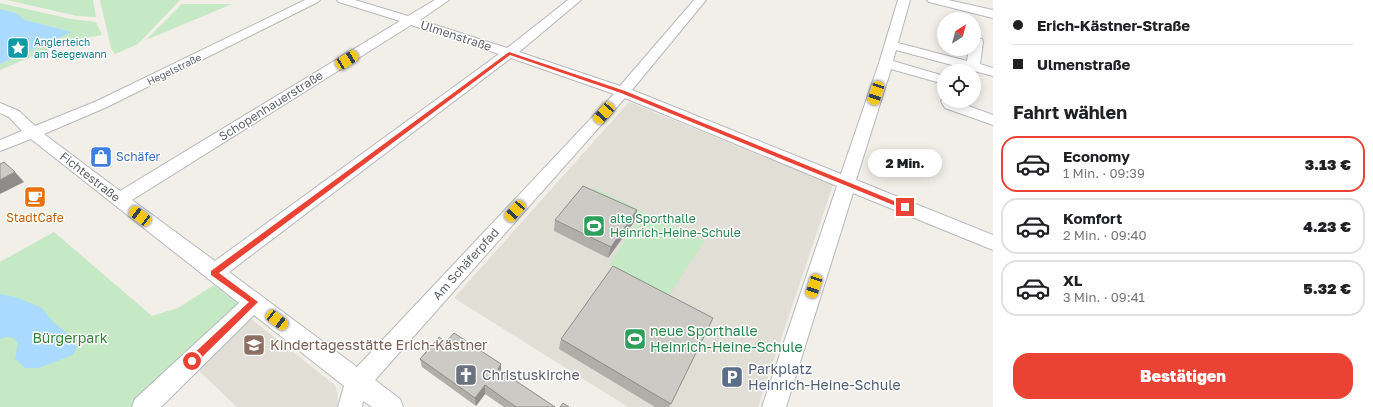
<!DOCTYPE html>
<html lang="de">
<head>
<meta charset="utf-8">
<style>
  :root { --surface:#fff; --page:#f2f2f2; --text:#202124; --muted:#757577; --line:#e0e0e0; --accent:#ea4335 }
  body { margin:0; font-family:"Golos Text",sans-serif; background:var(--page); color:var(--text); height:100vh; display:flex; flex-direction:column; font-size:15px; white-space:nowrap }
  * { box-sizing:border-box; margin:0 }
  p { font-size:13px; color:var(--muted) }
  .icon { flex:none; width:22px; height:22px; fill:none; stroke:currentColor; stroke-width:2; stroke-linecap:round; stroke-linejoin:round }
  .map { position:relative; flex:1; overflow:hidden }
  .details { display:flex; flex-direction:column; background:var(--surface); width:380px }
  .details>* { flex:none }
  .guide { display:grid; align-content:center; height:88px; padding:0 20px; background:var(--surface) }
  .needle { width:26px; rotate:36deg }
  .fabs { position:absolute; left:937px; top:12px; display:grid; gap:8px }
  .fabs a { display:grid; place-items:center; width:44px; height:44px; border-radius:50%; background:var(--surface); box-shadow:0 2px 10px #0003; font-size:20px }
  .end { position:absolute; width:18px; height:18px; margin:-9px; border:5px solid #ea4335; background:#fff; box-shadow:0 0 0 2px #fff }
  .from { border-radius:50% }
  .bubble { position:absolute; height:28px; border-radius:14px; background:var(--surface); box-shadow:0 2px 10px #0003; font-size:13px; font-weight:800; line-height:28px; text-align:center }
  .car { position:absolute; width:12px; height:24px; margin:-12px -6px; border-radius:5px; box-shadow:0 0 3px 1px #0007; background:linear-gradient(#f5c518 24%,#345 0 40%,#f5c518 0 76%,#345 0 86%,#f5c518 0) }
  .guide b { display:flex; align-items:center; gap:14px; height:38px; font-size:15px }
  .guide b+b { border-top:1px solid var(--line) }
  .guide i { width:10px; height:10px; background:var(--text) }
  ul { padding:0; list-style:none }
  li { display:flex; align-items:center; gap:12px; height:56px; margin:0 8px 6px; padding:0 12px; border:2px solid var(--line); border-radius:16px }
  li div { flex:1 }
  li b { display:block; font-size:15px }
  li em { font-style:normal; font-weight:800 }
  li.selected { border-color:var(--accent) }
  li>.icon { width:36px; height:36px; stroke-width:1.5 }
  h2 { padding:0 20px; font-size:18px; line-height:48px }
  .button { display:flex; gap:8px; margin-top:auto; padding:8px 20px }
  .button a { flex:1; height:46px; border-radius:16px; background:var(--accent); color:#fff; font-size:16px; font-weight:800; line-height:46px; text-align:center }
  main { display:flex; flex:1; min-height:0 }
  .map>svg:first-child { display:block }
  .education { fill:#e1ded6 }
  .green { fill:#c5e8c5 }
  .water { fill:#aadaff }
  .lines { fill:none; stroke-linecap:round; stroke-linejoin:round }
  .minor-casing { stroke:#b5b8bc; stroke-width:2 }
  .minor { fill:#fff; fill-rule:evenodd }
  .wall { fill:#afaea9 }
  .shaded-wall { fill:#8f8d8a }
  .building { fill:#cccac5; stroke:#8f8d8a }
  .route { fill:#ea4335 }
  .labels { text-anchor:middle; stroke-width:3; stroke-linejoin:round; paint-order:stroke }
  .far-culture-label { font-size:10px; fill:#0d838f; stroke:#fff; text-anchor:start }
  .far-street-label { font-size:10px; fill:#5f6368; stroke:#fff }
  .street-label { font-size:12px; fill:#5f6368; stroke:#fff }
  .shop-label { font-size:12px; fill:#366cbe; stroke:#fff; text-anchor:start }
  .food-label { font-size:12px; fill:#c56008; stroke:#fff }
  .leisure-label { font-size:12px; fill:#27864d; stroke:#fff; text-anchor:start }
  .near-leisure-label { font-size:14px; fill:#27864d; stroke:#fff; text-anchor:start }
  .near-park-label { font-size:14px; fill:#348238; stroke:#fff }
  .near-education-label { font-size:14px; fill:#785e54; stroke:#fff; text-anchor:start }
  .near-service-label { font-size:14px; fill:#4e5e75; stroke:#fff; text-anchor:start }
  .near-worship-label { font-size:14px; fill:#5b616d; stroke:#fff; text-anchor:start }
</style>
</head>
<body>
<main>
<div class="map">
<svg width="993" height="407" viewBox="0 0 993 407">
  <rect width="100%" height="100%" fill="#f1efe8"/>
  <g class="education">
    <path d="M629,102L833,185L758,407H628L454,298Z"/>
    <path d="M251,319L335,385L337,392L338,407H237L197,369Z"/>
  </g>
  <g class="green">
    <path d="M7,0H93L96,17L77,16Z"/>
    <path d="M100,0H180L138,44L115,54L111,48Z"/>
    <path d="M0,3L71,19L96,22L102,35L68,41L0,70V64L71,32L25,20L16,13L0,9Z"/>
    <path d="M182,4H232L146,40Z"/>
    <path d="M594,188L705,241L668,297L609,265L638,221L587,197Z"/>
    <path d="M54,232L152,316L178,308L214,285L240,305L134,407H0V262Z"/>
  </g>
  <g class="water">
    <path d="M0,9L16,13L25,20L72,32L0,64Z"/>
    <path d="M0,294L15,297L42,308L53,322L73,338L77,348L73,355L38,368H25L15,359L18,343C12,336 8,336 0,339Z"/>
  </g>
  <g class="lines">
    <g class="minor-casing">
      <g id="minor">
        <path d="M305,0H320L318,2L107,107L44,134L120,191L400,21L339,2L337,0H355L408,16L435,0H449L420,20L507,48L568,0H581L519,52L620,86L694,0H706L632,90L841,174L879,63L898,0H910L898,43L967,61L969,49H974V39H982L983,42L980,64L993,68V76L896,50L893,61L944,76V84L891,69L856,180L993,235V250L853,193L786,407H762L837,186L625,98L375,380L400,399L403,407H372L363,401L362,407H338L344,386L254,315L161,407H132L135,399L239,303L31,139L0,151V140L22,131L9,117L0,113V103L19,111L35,126L97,101ZM411,25L499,54L215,261L132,200ZM511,58L614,94L357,367L229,272Z"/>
        <path d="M927,0H948L993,10V18L929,2Z"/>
        <path d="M944,98V101H955L993,115V125L945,108L941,101Z"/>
      </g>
    </g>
    <use href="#minor" class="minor"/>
  </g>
  <g class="wall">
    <path d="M637,210L634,222L608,258L554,231L555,220Z"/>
    <path d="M713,318L669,407H655L559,349L561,339Z"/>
    <path d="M446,342L501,371L555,407H504L485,394L476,406L422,367L420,359Z"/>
  </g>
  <g class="shaded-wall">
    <path d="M15,172L24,182L0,194V180Z"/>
    <path d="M637,210L634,222L608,258L611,247Z"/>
    <path d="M501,364V373L498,369Z"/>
    <path d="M485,385V394L476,406L475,398Z"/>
  </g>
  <g class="building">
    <path d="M4,162L15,172L0,180V164Z"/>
    <path d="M583,186L637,210L611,247L555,220Z"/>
    <path d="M613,266L713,318L671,404L561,339Z"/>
    <path d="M454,333L501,364L498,369L555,407H516L485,385L475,398L420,359L439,337L446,342Z"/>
    <path d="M563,403L569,407H560Z"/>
  </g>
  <path class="route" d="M509,52L625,91L909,207L903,209L621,93L510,55L219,273L258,302L195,364H189V358L249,302L211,275V271Z"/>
  <defs>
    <g id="sight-square" transform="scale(1.15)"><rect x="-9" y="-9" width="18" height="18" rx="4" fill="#0f9aa8" stroke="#fff"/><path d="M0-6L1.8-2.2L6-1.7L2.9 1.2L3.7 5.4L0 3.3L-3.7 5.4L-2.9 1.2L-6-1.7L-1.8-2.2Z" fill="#fff"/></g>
    <g id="shop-square" transform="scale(1.15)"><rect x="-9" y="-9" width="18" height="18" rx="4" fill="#3f7fe0" stroke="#fff"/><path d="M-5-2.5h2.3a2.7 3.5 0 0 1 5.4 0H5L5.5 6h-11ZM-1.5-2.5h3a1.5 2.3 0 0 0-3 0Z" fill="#fff"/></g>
    <g id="cafe-square" transform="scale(1.15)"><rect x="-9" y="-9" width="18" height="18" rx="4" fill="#e8710a" stroke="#fff"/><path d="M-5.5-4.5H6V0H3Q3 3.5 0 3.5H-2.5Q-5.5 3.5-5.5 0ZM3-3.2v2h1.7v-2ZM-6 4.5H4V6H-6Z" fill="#fff"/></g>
    <g id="stadium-square" transform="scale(1.15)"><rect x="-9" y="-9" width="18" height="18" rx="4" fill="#2e9e5b" stroke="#fff"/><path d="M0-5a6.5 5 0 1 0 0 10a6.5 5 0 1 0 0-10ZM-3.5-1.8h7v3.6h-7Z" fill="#fff"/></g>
    <g id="school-square" transform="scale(1.15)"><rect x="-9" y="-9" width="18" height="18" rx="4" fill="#8d6e63" stroke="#fff"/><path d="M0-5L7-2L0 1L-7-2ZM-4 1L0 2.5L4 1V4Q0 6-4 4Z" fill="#fff"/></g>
    <g id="church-square" transform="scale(1.15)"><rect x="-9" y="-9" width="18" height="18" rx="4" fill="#6b7280" stroke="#fff"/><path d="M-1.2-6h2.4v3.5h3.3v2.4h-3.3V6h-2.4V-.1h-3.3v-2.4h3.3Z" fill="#fff"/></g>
    <g id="parking-square" transform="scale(1.15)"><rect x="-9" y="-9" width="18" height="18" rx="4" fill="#5c6f8a" stroke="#fff"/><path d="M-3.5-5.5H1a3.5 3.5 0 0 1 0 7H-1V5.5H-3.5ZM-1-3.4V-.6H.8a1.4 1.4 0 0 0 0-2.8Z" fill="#fff"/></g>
  </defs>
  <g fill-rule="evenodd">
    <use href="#sight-square" x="18" y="48"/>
    <use href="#shop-square" x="101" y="157"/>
    <use href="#cafe-square" x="35" y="197"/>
    <use href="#stadium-square" x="594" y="226"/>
    <use href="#stadium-square" x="635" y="339"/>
    <use href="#school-square" x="254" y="345"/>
    <use href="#church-square" x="466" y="375"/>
    <use href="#parking-square" x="732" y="377"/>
  </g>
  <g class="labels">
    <g class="far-culture-label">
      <text x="34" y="46">Anglerteich<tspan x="34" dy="12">am Seegewann</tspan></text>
    </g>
    <g class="far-street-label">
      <text transform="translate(174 69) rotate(-26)" y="4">Hegelstraße</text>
    </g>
    <g class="street-label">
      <text transform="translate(456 36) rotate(18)" y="4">Ulmenstraße</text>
      <text transform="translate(271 106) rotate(-32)" y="4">Schopenhauerstraße</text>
      <text transform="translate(90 177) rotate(38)" y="4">Fichtestraße</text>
      <text transform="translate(466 264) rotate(-48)" y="4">Am Schäferpfad</text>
    </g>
    <g class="shop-label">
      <text x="116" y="161">Schäfer</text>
    </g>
    <g class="food-label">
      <text x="35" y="222">StadtCafe</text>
    </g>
    <g class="leisure-label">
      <text x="610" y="223">alte Sporthalle<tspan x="610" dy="14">Heinrich-Heine-Schule</tspan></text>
    </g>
    <g class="near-leisure-label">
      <text x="650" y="336">neue Sporthalle<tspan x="650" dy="16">Heinrich-Heine-Schule</tspan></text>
    </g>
    <g class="near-park-label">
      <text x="70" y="343">Bürgerpark</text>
    </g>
    <g class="near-education-label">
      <text x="270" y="350">Kindertagesstätte Erich-Kästner</text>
    </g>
    <g class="near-service-label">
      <text x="748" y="374">Parkplatz<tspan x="748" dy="16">Heinrich-Heine-Schule</tspan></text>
    </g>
    <g class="near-worship-label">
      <text x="482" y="380">Christuskirche</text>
    </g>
  </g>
</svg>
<div class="fabs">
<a><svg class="needle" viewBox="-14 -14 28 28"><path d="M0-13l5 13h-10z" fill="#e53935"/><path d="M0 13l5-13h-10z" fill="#757577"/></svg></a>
<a><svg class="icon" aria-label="locate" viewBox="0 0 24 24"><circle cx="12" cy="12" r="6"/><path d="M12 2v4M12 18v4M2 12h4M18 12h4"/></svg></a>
</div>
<i class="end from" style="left:192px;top:361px"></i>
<i class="end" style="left:905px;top:207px"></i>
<div class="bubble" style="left:868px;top:149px;width:74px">2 Min.</div>
<i class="car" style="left:347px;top:60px;rotate:58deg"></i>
<i class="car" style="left:876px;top:93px;rotate:198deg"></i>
<i class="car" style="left:604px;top:113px;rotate:222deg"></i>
<i class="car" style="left:515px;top:211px;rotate:222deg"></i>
<i class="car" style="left:140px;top:216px;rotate:307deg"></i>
<i class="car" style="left:814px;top:286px;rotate:198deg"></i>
<i class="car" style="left:277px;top:320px;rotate:128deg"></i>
</div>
<section class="details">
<div class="guide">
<b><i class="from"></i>Erich-Kästner-Straße</b>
<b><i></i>Ulmenstraße</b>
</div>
<h2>Fahrt wählen</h2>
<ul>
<li class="selected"><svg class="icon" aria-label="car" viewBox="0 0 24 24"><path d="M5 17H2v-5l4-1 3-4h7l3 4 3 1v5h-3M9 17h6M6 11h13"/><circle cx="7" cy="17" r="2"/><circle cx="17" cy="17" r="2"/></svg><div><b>Economy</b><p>1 Min. · 09:39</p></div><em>3.13 €</em></li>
<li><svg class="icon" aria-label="car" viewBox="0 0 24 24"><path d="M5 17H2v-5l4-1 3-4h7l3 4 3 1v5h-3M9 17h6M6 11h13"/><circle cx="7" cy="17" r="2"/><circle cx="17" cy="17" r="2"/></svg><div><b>Komfort</b><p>2 Min. · 09:40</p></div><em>4.23 €</em></li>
<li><svg class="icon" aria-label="car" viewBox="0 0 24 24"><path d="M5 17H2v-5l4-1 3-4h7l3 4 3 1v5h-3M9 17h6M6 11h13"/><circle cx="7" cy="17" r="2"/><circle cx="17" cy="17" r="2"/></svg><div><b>XL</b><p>3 Min. · 09:41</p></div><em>5.32 €</em></li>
</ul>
<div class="button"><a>Bestätigen</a></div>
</section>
</main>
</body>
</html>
